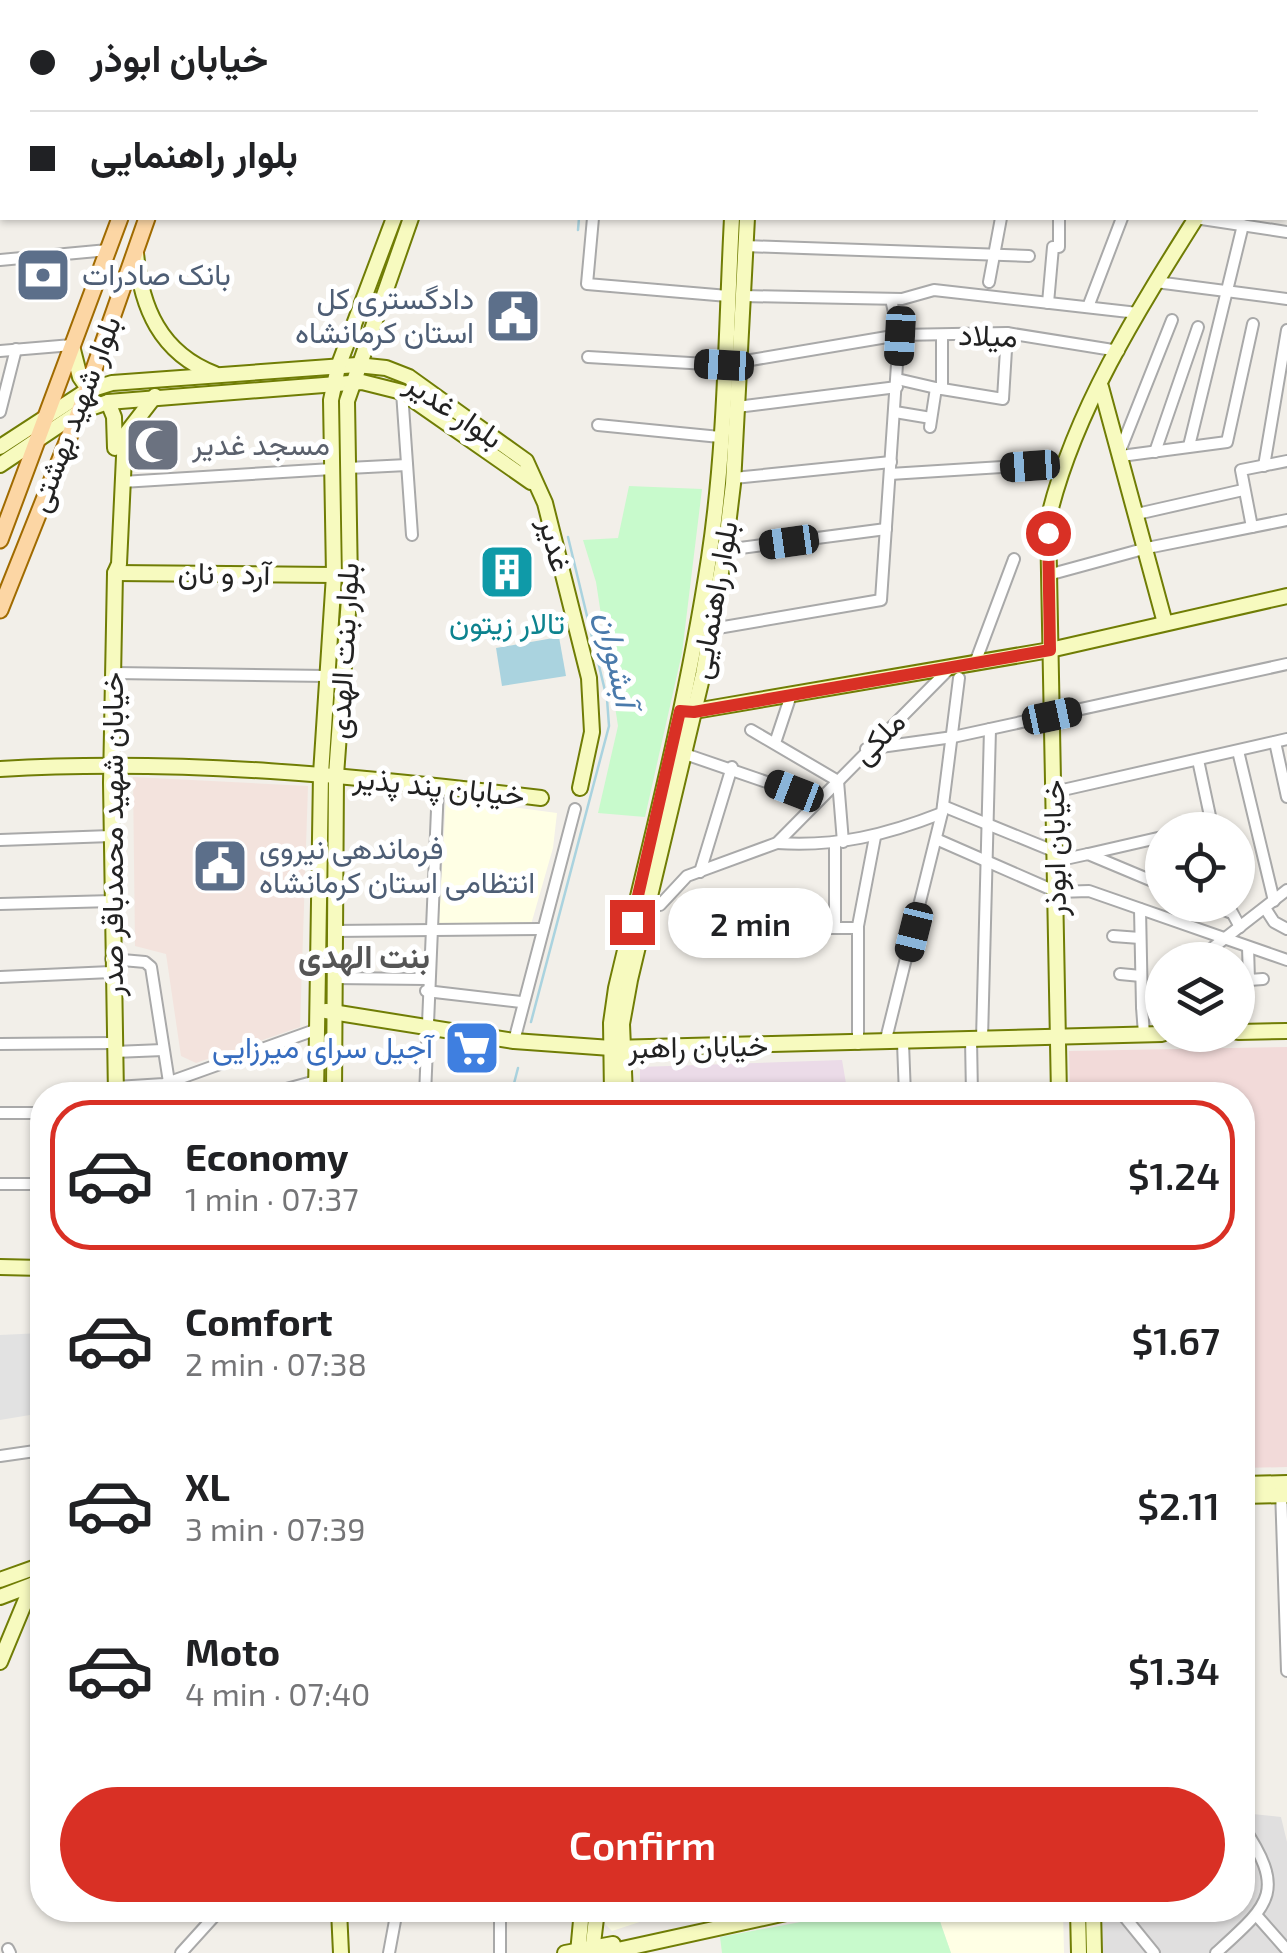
<!DOCTYPE html>
<html lang="en">
<head>
<meta charset="utf-8">
<style>
  :root { --surface:#fff; --page:#f6f6f6; --text:#202124; --muted:#757577; --line:#e0e0e0; --accent:#d93025 }
  body { margin:0; font-family:"Exo 2",Vazirmatn,sans-serif; background:var(--page); color:var(--text); height:100vh; display:flex; flex-direction:column; font-size:38px; white-space:nowrap }
  * { box-sizing:border-box; margin:0 }
  p { font-size:32px; color:var(--muted) }
  .icon { flex:none; width:55px; height:55px; fill:none; stroke:currentColor; stroke-width:2; stroke-linecap:round; stroke-linejoin:round }
  .map { position:relative; flex:1; overflow:hidden }
  .details { position:absolute; left:30px; top:1082px; width:1225px; height:840px; display:flex; flex-direction:column; background:var(--surface); border-radius:40px; box-shadow:0 2px 8px #0004 }
  .details>* { flex:none }
  .guide { position:absolute; left:0px; top:0px; width:1288px; height:220px; box-shadow:0 2px 8px #0004; display:grid; align-content:center; height:220px; padding:0 30px; background:var(--surface) }
  .controls { position:absolute; left:1145px; top:812px; display:grid; gap:20px }
  .controls a { display:grid; place-items:center; width:110px; height:110px; border-radius:50%; background:var(--surface); box-shadow:0 2px 8px #0004; font-size:50px }
  .end { position:absolute; width:45px; height:45px; margin:-22px; border:12px solid #d93025; background:#fff; box-shadow:0 0 0 5px #fff }
  .from { border-radius:50% }
  .bubble { position:absolute; height:70px; border-radius:35px; background:var(--surface); box-shadow:0 2px 8px #0004; font-size:32px; font-weight:600; line-height:70px; text-align:center }
  .car { position:absolute; width:30px; height:60px; margin:-30px -15px; border-radius:12px; box-shadow:0 0 8px 2px #0007; background:linear-gradient(#222 24%,#8ab4d8 0 40%,#222 0 76%,#8ab4d8 0 86%,#222 0) }
  .guide b { display:flex; align-items:center; gap:35px; height:95px; font-size:38px }
  .guide b+b { border-top:2px solid var(--line) }
  .guide i { width:25px; height:25px; background:var(--text) }
  ul { padding:18px 0 0; list-style:none }
  li { display:flex; align-items:center; gap:30px; height:150px; margin:0 20px 15px; padding:0 10px; border:5px solid transparent; border-radius:40px }
  li div { flex:1 }
  li b { display:block; font-size:38px }
  li em { font-style:normal; font-weight:600 }
  li.on { border-color:var(--accent) }
  li>.icon { width:90px; height:90px; stroke-width:1.5 }
  .primary-button { display:flex; gap:20px; margin-top:auto; padding:20px 30px }
  .primary-button a { flex:1; height:115px; border-radius:60px; background:var(--accent); color:#fff; font-size:40px; font-weight:600; line-height:115px; text-align:center }
  .map>svg:first-child { display:block }
  .residential { fill:#e0dfdf }
  .commercial { fill:#f2dad9 }
  .industrial { fill:#ebdbe8 }
  .education { fill:#ffffe5 }
  .military { fill:#f3e3dd }
  .park { fill:#c8facc }
  .parking { fill:#e2e2e2 }
  .water { fill:#aad3df }
  .lines { fill:none; stroke-linecap:round; stroke-linejoin:round }
  .stream { stroke:#aad3df; stroke-width:2.5 }
  .street-casing { stroke:#a9a9a9; stroke-width:14 }
  .secondary-casing { stroke:#707d05; stroke-width:18 }
  .primary-casing { stroke:#a06b00; stroke-width:19 }
  .street { stroke:#fff; stroke-width:10 }
  .secondary { stroke:#f7fabf; stroke-width:14 }
  .primary { stroke:#fcd6a4; stroke-width:15 }
  .route { stroke:#d93025; stroke-width:12 }
  .labels { text-anchor:middle; stroke-width:10; stroke-linejoin:round; paint-order:stroke }
  .service-label { font-size:30px; fill:#4e5e75; stroke:#fff; text-anchor:start }
  .street-label { font-size:30px; fill:#222; stroke:#fff }
  .worship-label { font-size:30px; fill:#5b616d; stroke:#fff; text-anchor:start }
  .culture-label { font-size:30px; fill:#0d838f; stroke:#fff }
  .shop-label { font-size:30px; fill:#366cbe; stroke:#fff; text-anchor:end }
  .water-label { font-size:32px; font-style:italic; fill:#4a7aab; stroke:#fff }
  .neighbourhood-label { font-size:32px; font-weight:bold; fill:#555; stroke:#fff }
</style>
</head>
<body>
<div class="map">
<svg width="1287" height="1953" viewBox="0 0 1287 1953">
  <rect width="100%" height="100%" fill="#f2efe9"/>
  <path class="residential" d="M1243,1813L1281,1817L1287,1842V1953H1102L1101,1910H1242Z"/>
  <path class="commercial" d="M1287,1047V1467L1243,1468L1242,1095H1070L1069,1051Z"/>
  <path class="industrial" d="M842,1060L848,1095H640V1067Z"/>
  <g class="education">
    <path d="M446,798L557,813L553,848L530,928L439,923Z"/>
    <path d="M607,1910H657L658,1916L612,1931L605,1924Z"/>
    <path d="M936,1910H1063L1064,1953H951Z"/>
  </g>
  <path class="military" d="M133,777L308,786L300,1027L196,1063L181,1056L166,954L135,946Z"/>
  <g class="park">
    <path d="M629,486L702,489L682,653L645,817L598,813L618,726L596,582L583,540L618,538Z"/>
    <path d="M864,1910H936L951,1953H722L720,1937Z"/>
  </g>
  <path class="parking" d="M42,1333V1413L0,1420V1335Z"/>
  <path class="water" d="M559,637L566,676L502,686L496,648Z"/>
  <g class="lines">
    <g class="stream">
      <path d="M563,0L564,2"/>
      <path d="M578,230L579,218"/>
      <path d="M531,1022L609,726L607,699L568,537"/>
      <path d="M511,1095L518,1068"/>
    </g>
    <g class="street-casing">
      <g id="street">
        <path d="M284,0L290,2"/>
        <path d="M420,0V2"/>
        <path d="M572,0L573,2"/>
        <path d="M1009,0V2"/>
        <path d="M1261,0L1269,2"/>
        <path d="M1172,2L1173,0"/>
        <path d="M1285,8L1287,9"/>
        <path d="M1285,52H1287"/>
        <path d="M1285,101L1287,102"/>
        <path d="M0,129H2"/>
        <path d="M1285,164H1287"/>
        <path d="M593,218L587,284L728,296"/>
        <path d="M1195,218L1287,232"/>
        <path d="M745,246L1029,256"/>
        <path d="M0,260L108,250"/>
        <path d="M989,282L1001,218"/>
        <path d="M1156,282L1287,299"/>
        <path d="M743,296L902,299L934,290L1138,313"/>
        <path d="M1048,303L1053,247H1059V218"/>
        <path d="M1088,307L1122,218"/>
        <path d="M0,351L72,345"/>
        <path d="M588,357L724,365"/>
        <path d="M739,362L899,335L1007,333L1119,351"/>
        <path d="M897,379L936,388"/>
        <path d="M942,389V335"/>
        <path d="M402,392L412,535"/>
        <path d="M737,407L897,387"/>
        <path d="M0,412L16,349"/>
        <path d="M895,412L931,418"/>
        <path d="M598,425L720,437"/>
        <path d="M930,427L936,388L1003,399L1007,333"/>
        <path d="M1189,446L1243,225"/>
        <path d="M1120,451L1172,320"/>
        <path d="M1155,452L1198,327"/>
        <path d="M1121,456L1227,442L1253,324"/>
        <path d="M1264,466L1287,330"/>
        <path d="M348,468L407,465"/>
        <path d="M890,474L1065,463"/>
        <path d="M734,478L891,462"/>
        <path d="M122,482L332,469"/>
        <path d="M1137,514L1243,490"/>
        <path d="M1252,527L1241,470L1287,461"/>
        <path d="M725,550L886,529"/>
        <path d="M1048,575L1147,548L1287,520"/>
        <path d="M712,629L881,600L899,335L891,299"/>
        <path d="M975,663L1014,559"/>
        <path d="M114,673L328,676"/>
        <path d="M751,730L838,781L843,842"/>
        <path d="M1275,742L1287,797"/>
        <path d="M775,743L791,695"/>
        <path d="M866,749L953,737L1287,664"/>
        <path d="M1238,751L1274,901"/>
        <path d="M685,754L819,800"/>
        <path d="M1198,760L1213,830"/>
        <path d="M1054,792L1287,739"/>
        <path d="M943,806L1056,852"/>
        <path d="M1193,830L1212,826"/>
        <path d="M936,839L1057,892L1089,891L1287,960"/>
        <path d="M0,840L111,836"/>
        <path d="M777,843C837,847 886,835 942,813"/>
        <path d="M1088,854L1162,837"/>
        <path d="M1056,861L1088,854L1162,885"/>
        <path d="M700,872L732,767"/>
        <path d="M0,904L113,901"/>
        <path d="M660,905L687,876L777,843L951,667"/>
        <path d="M1213,905L1229,912"/>
        <path d="M1228,905L1240,927"/>
        <path d="M1265,908L1274,922L1287,929"/>
        <path d="M1140,909L1142,1007"/>
        <path d="M824,928H858"/>
        <path d="M835,928V843"/>
        <path d="M333,931L540,929"/>
        <path d="M1113,936L1140,938"/>
        <path d="M1248,947L1249,980L1263,979"/>
        <path d="M111,959L145,962L151,967L171,1095"/>
        <path d="M1197,960L1287,890"/>
        <path d="M1120,974L1141,976"/>
        <path d="M0,977L111,972"/>
        <path d="M333,978L427,979"/>
        <path d="M426,991L521,1002"/>
        <path d="M1144,1034L1142,1007L1162,989"/>
        <path d="M971,1039L972,1095"/>
        <path d="M982,1039L990,729"/>
        <path d="M514,1041L575,809"/>
        <path d="M885,1043L942,813L959,678"/>
        <path d="M903,1043L905,1095"/>
        <path d="M0,1044L113,1043"/>
        <path d="M858,1044V926L875,837"/>
        <path d="M114,1052L163,1050"/>
        <path d="M116,1087L164,1084L315,1030"/>
        <path d="M264,1095L316,1081"/>
        <path d="M425,1095L438,786"/>
        <path d="M0,1113H42"/>
        <path d="M0,1184H42"/>
        <path d="M0,1456L42,1450"/>
        <path d="M1281,1489L1287,1671"/>
        <path d="M500,1910V1953"/>
        <path d="M1119,1910L1154,1953"/>
        <path d="M1257,1916L1287,1950"/>
        <path d="M8,1949L10,1953"/>
        <path d="M181,1953L220,1910"/>
        <path d="M389,1953L397,1910"/>
        <path d="M1216,1953C1270,1904 1287,1892 1242,1825"/>
      </g>
    </g>
    <g class="secondary-casing">
      <g id="secondary">
        <path d="M472,2V0"/>
        <path d="M489,2L490,0"/>
        <path d="M747,2V0"/>
        <path d="M762,2V0"/>
        <path d="M1285,86L1287,83"/>
        <path d="M136,253C141,307 160,353 215,374"/>
        <path d="M72,346L80,377L91,393"/>
        <path d="M1101,387L1165,623"/>
        <path d="M108,402L114,417L115,448"/>
        <path d="M0,447L86,391L112,383L357,365L386,368L409,377L526,461L545,503L589,678L592,732L580,788"/>
        <path d="M0,465L79,412L108,402L362,382L402,392L531,482"/>
        <path d="M115,573L334,575"/>
        <path d="M689,712L1050,650L1287,596"/>
        <path d="M0,769C181,758 361,776 541,798"/>
        <path d="M326,1011L514,1041L611,1048L1162,1034"/>
        <path d="M1238,1032L1287,1031"/>
        <path d="M116,1095L111,783L115,573L119,564L125,435L155,396"/>
        <path d="M316,1095L321,774L334,575L331,400L338,367L394,218"/>
        <path d="M334,1095L336,775L350,585L347,401L411,218"/>
        <path d="M612,1095L611,1023L616,988C650,845 687,703 709,558C726,446 726,331 732,218"/>
        <path d="M625,1095L622,1024L630,980L703,674L725,550L733,484L747,218"/>
        <path d="M1059,1095L1048,520C1073,413 1138,310 1196,218"/>
        <path d="M0,1267L42,1268"/>
        <path d="M1242,1484L1287,1483"/>
        <path d="M1242,1496L1287,1495"/>
        <path d="M0,1580L42,1565"/>
        <path d="M0,1597L42,1581"/>
        <path d="M0,1662L32,1585"/>
        <path d="M339,1910L341,1953"/>
        <path d="M1078,1910L1079,1953"/>
        <path d="M1093,1910L1094,1953"/>
        <path d="M592,1952L597,1910"/>
        <path d="M565,1953L613,1944"/>
        <path d="M578,1953L582,1910"/>
        <path d="M604,1953L800,1910"/>
      </g>
    </g>
    <g class="primary-casing">
      <g id="primary">
        <path d="M202,2L203,0"/>
        <path d="M231,2V0"/>
        <path d="M0,540L120,218"/>
        <path d="M0,610L79,412L147,218"/>
      </g>
    </g>
    <use href="#street" class="street"/>
    <use href="#secondary" class="secondary"/>
    <use href="#primary" class="primary"/>
  </g>
  <g class="lines">
    <path class="route" d="M632,922L680,711L694,712L1050,650L1048,533"/>
  </g>
  <defs>
    <g id="bank-square" transform="scale(2.875)"><rect x="-9" y="-9" width="18" height="18" rx="4" fill="#5c6f8a" stroke="#fff"/><path d="M-6-4H6V4H-6ZM0-2.3a2.3 2.3 0 1 0 0 4.6a2.3 2.3 0 1 0 0-4.6Z" fill="#fff"/></g>
    <g id="civic-square" transform="scale(2.875)"><rect x="-9" y="-9" width="18" height="18" rx="4" fill="#5c6f8a" stroke="#fff"/><path d="M-.6-6.5H3V-4.5H.6V-3L4-1V1h2V6H-6V1h2V-1L-.6-3ZM-1.2 2.5V6h2.4V2.5Z" fill="#fff"/></g>
    <g id="mosque-square" transform="scale(2.875)"><rect x="-9" y="-9" width="18" height="18" rx="4" fill="#6b7280" stroke="#fff"/><path d="M3.5-4.9A6 6 0 1 0 3.5 4.9A5 5 0 1 1 3.5-4.9Z" fill="#fff"/></g>
    <g id="building-square" transform="scale(2.875)"><rect x="-9" y="-9" width="18" height="18" rx="4" fill="#0f9aa8" stroke="#fff"/><path d="M-4-6H4V6H1V3H-1V6H-4ZM-2.5-4.3h1.7v1.8h-1.7ZM.8-4.3h1.7v1.8H.8ZM-2.5-1h1.7V.8h-1.7ZM.8-1h1.7V.8H.8Z" fill="#fff"/></g>
    <g id="supermarket-square" transform="scale(2.875)"><rect x="-9" y="-9" width="18" height="18" rx="4" fill="#3f7fe0" stroke="#fff"/><path d="M-6-5.5h2.5l.6 2H6L4.5 2H-2.5L-4.4-4H-6ZM-1.5 3.2a1.3 1.3 0 1 0 .1 0ZM3 3.2a1.3 1.3 0 1 0 .1 0Z" fill="#fff"/></g>
  </defs>
  <g fill-rule="evenodd">
    <use href="#bank-square" x="43" y="275"/>
    <use href="#civic-square" x="513" y="316"/>
    <use href="#mosque-square" x="153" y="445"/>
    <use href="#building-square" x="507" y="572"/>
    <use href="#civic-square" x="220" y="866"/>
    <use href="#supermarket-square" x="472" y="1048"/>
  </g>
  <g class="labels">
    <g class="service-label">
      <text x="82" y="285">بانک صادرات</text>
      <text x="474" y="309" text-anchor="end">دادگستری کل<tspan x="474" dy="34">استان کرمانشاه</tspan></text>
      <text x="259" y="859">فرماندهی نیروی<tspan x="259" dy="34">انتظامی استان کرمانشاه</tspan></text>
    </g>
    <g class="street-label">
      <text transform="translate(988 336) rotate(2)" y="10">میلاد</text>
      <text transform="translate(454 411) rotate(34)" y="10">بلوار غدیر</text>
      <text transform="translate(75 414) rotate(-69)" y="10">بلوار شهید بهشتی</text>
      <text transform="translate(555 545) rotate(76)" y="10">غدیر</text>
      <text transform="translate(224 574) rotate(1)" y="10">آرد و نان</text>
      <text transform="translate(714 600) rotate(-80)" y="10">بلوار راهنمایی</text>
      <text transform="translate(344 651) rotate(-87)" y="10">بلوار بنت الهدی</text>
      <text transform="translate(879 738) rotate(-45)" y="10">ملکی</text>
      <text transform="translate(439 787) rotate(6)" y="10">خیابان پند پذیر</text>
      <text transform="translate(113 834) rotate(-90)" y="10">خیابان شهید محمدباقر صدر</text>
      <text transform="translate(1055 848) rotate(-91)" y="10">خیابان ابوذر</text>
      <text transform="translate(698 1047) rotate(-1)" y="10">خیابان راهبر</text>
    </g>
    <g class="worship-label">
      <text x="192" y="455">مسجد غدیر</text>
    </g>
    <g class="culture-label">
      <text x="507" y="634">تالار زیتون</text>
    </g>
    <g class="shop-label">
      <text x="433" y="1058">آجیل سرای میرزایی</text>
    </g>
    <g class="water-label">
      <text transform="translate(617 659) rotate(78)" y="11">آبشوران</text>
    </g>
    <g class="neighbourhood-label">
      <text x="364" y="968">بنت الهدی</text>
    </g>
  </g>
</svg>
<div class="controls">
<a><svg class="icon" aria-label="locate" viewBox="0 0 24 24"><circle cx="12" cy="12" r="6"/><path d="M12 2v4M12 18v4M2 12h4M18 12h4"/></svg></a>
<a><svg class="icon" aria-label="layers" viewBox="0 0 24 24"><path d="M12 4l9 5-9 5-9-5zM3 14l9 5 9-5"/></svg></a>
</div>
<i class="end from" style="left:1048px;top:533px"></i>
<i class="end" style="left:632px;top:922px"></i>
<div class="bubble" style="left:668px;top:888px;width:165px">2 min</div>
<i class="car" style="left:900px;top:336px;rotate:183deg"></i>
<i class="car" style="left:724px;top:365px;rotate:273deg"></i>
<i class="car" style="left:1030px;top:466px;rotate:266deg"></i>
<i class="car" style="left:789px;top:542px;rotate:262deg"></i>
<i class="car" style="left:1052px;top:716px;rotate:78deg"></i>
<i class="car" style="left:794px;top:791px;rotate:291deg"></i>
<i class="car" style="left:914px;top:932px;rotate:194deg"></i>
<div class="guide">
<b><i class="from"></i>خیابان ابوذر</b>
<b><i></i>بلوار راهنمایی</b>
</div>
<section class="details">
<ul>
<li class="on"><svg class="icon" aria-label="car" viewBox="0 0 24 24"><path d="M5 17H2v-5l4-1 3-4h7l3 4 3 1v5h-3M9 17h6M6 11h13"/><circle cx="7" cy="17" r="2"/><circle cx="17" cy="17" r="2"/></svg><div><b>Economy</b><p>1 min · 07:37</p></div><em>$1.24</em></li>
<li><svg class="icon" aria-label="car" viewBox="0 0 24 24"><path d="M5 17H2v-5l4-1 3-4h7l3 4 3 1v5h-3M9 17h6M6 11h13"/><circle cx="7" cy="17" r="2"/><circle cx="17" cy="17" r="2"/></svg><div><b>Comfort</b><p>2 min · 07:38</p></div><em>$1.67</em></li>
<li><svg class="icon" aria-label="car" viewBox="0 0 24 24"><path d="M5 17H2v-5l4-1 3-4h7l3 4 3 1v5h-3M9 17h6M6 11h13"/><circle cx="7" cy="17" r="2"/><circle cx="17" cy="17" r="2"/></svg><div><b>XL</b><p>3 min · 07:39</p></div><em>$2.11</em></li>
<li><svg class="icon" aria-label="car" viewBox="0 0 24 24"><path d="M5 17H2v-5l4-1 3-4h7l3 4 3 1v5h-3M9 17h6M6 11h13"/><circle cx="7" cy="17" r="2"/><circle cx="17" cy="17" r="2"/></svg><div><b>Moto</b><p>4 min · 07:40</p></div><em>$1.34</em></li>
</ul>
<div class="primary-button"><a>Confirm</a></div>
</section>
</div>
</body>
</html>
